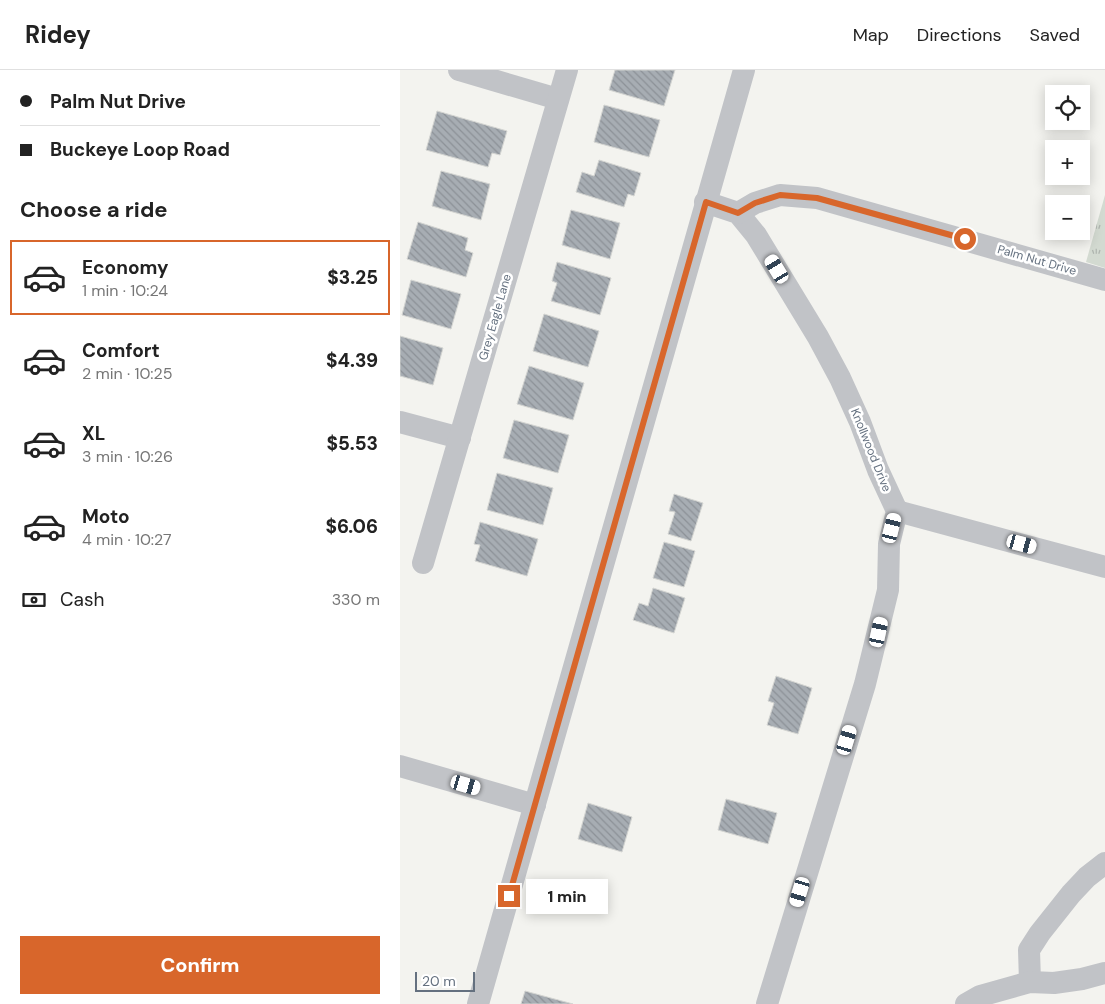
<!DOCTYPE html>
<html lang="en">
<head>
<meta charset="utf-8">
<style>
  :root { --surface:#fff; --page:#f6f6f6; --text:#222; --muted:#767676; --line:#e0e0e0; --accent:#d8662b }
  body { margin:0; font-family:"DM Sans",sans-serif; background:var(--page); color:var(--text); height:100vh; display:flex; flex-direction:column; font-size:19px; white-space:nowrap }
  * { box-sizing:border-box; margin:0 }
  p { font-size:16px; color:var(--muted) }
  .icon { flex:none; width:28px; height:28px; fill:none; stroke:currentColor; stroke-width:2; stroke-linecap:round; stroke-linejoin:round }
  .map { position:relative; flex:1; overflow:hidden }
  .side { display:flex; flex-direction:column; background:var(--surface); width:400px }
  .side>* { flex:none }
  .hud { display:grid; align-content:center; height:110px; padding:0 20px; background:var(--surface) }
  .fabs { position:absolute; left:645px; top:15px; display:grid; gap:10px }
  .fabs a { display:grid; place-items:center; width:45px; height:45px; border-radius:0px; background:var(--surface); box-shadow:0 2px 12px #0003; font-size:25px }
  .scale { position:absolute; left:15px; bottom:12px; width:60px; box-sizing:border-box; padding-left:5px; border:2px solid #64707f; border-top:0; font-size:14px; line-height:18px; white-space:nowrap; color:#64707f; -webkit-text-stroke:4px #fff; paint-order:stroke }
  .end { position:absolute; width:22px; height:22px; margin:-11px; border:6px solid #d8662b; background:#fff; box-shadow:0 0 0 2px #fff }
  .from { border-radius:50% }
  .bubble { position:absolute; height:35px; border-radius:0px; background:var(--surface); box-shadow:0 2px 12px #0003; font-size:16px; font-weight:800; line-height:35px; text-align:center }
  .car { position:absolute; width:15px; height:30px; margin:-15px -8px; border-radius:6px; box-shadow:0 0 4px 1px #0007; background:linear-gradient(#fff 24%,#345 0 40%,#fff 0 76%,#345 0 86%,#fff 0) }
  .hud b { display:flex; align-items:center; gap:18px; height:48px; font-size:19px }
  .hud b+b { border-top:1px solid var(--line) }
  .hud i { width:12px; height:12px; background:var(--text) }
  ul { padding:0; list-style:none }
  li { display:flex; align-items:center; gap:15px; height:75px; margin:0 10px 8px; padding:0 10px; border:2px solid transparent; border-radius:0px }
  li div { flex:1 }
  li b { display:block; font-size:19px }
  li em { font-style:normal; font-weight:800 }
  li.on { border-color:var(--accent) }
  li>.icon { width:45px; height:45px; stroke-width:1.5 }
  h2 { padding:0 20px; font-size:22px; line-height:60px }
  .pay { display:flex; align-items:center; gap:12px; height:55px; padding:0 20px; font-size:19px }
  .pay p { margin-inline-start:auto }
  .primary-button { display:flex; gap:10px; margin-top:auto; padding:10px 20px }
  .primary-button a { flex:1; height:58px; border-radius:0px; background:var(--accent); color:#fff; font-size:20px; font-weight:800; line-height:58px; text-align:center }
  header { display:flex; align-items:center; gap:30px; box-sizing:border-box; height:70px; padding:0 25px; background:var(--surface); border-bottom:1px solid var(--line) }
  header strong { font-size:24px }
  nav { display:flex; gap:28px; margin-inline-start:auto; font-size:18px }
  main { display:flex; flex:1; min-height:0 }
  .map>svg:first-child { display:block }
  .grass { fill:url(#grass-tufts) }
  .building { fill:url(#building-back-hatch); stroke:#d4d5d2 }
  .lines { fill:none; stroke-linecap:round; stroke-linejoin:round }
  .minor { stroke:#c1c3c7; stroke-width:22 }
  .route { stroke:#d8662b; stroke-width:6 }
  .labels { text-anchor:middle; stroke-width:5; stroke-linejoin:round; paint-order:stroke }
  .street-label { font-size:12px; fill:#64707f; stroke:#fff }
</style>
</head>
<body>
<header>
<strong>Ridey</strong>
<nav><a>Map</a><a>Directions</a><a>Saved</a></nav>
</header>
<main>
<section class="side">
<div class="hud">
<b><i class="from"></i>Palm Nut Drive</b>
<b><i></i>Buckeye Loop Road</b>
</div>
<h2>Choose a ride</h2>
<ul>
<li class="on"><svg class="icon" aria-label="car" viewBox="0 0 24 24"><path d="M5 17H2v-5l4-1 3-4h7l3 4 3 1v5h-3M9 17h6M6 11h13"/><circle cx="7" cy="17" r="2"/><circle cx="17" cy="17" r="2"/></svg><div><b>Economy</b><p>1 min · 10:24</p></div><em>$3.25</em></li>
<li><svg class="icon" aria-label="car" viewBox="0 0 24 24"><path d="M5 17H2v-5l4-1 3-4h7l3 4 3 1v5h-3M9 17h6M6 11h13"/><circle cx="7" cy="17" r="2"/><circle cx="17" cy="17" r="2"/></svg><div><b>Comfort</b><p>2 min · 10:25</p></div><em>$4.39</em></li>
<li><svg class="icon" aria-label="car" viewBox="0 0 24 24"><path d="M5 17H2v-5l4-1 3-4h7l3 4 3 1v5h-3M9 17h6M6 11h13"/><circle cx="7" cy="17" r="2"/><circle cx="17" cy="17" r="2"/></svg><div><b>XL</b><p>3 min · 10:26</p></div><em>$5.53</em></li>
<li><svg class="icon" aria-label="car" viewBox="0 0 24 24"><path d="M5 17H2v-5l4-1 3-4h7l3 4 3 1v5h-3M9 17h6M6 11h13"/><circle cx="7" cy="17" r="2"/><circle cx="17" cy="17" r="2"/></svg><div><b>Moto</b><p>4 min · 10:27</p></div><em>$6.06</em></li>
</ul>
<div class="pay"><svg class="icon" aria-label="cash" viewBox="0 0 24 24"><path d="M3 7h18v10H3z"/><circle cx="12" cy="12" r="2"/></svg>Cash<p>330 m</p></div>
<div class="primary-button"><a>Confirm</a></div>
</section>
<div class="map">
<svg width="705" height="934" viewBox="0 0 705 934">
  <defs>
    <pattern id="grass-tufts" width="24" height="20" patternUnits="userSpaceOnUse" patternTransform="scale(1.25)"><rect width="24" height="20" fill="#d3dad1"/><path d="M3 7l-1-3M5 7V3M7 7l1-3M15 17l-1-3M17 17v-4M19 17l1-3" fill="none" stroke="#afb5af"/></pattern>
    <pattern id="building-back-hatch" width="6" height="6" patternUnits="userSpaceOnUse" patternTransform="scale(1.25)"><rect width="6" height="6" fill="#a7adb3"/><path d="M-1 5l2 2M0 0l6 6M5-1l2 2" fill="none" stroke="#8c9197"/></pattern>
  </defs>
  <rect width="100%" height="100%" fill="#f3f3ef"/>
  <path class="grass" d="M705,125V198L686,192Z"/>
  <g class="building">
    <path d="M215,0H275L264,36L209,20Z"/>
    <path d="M204,35L260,50L249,87L194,72Z"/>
    <path d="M37,41L107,61L100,85L92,83L88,97L26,80Z"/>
    <path d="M199,90L241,103L234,126L228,124L224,137L176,122L182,102L194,106Z"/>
    <path d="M41,101L90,114L81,150L32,136Z"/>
    <path d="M171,140L220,153L210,189L162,175Z"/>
    <path d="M18,152L68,168L65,180L73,183L66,207L7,189Z"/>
    <path d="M157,192L211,208L200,245L151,231L157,213L152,211Z"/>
    <path d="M11,210L61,224L51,259L2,245Z"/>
    <path d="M144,244L199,261L188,297L133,281Z"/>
    <path d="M0,266L43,278L33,315L0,306Z"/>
    <path d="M129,296L184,313L173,350L117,334Z"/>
    <path d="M114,350L169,365L158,403L103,388Z"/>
    <path d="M97,403L153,418L143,455L87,440Z"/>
    <path d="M274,424L303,433L291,471L268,464L275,442L269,441Z"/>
    <path d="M80,452L138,469L127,506L75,491L80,475L74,474Z"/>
    <path d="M264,472L295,481L284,517L253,508Z"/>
    <path d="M253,518L285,528L274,563L233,550L239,533L248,536Z"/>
    <path d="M376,606L412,618L398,664L367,655L374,633L368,631Z"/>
    <path d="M326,729L377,743L368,774L318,760Z"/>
    <path d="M188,733L232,747L222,782L178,769Z"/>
    <path d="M125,921L173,934H121Z"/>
  </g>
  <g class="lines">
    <g class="minor">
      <path d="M59,0L158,29"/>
      <path d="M305,132L338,143L356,165L418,267L440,308L460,352L478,400L497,441L489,474L488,520L465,614L367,934"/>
      <path d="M338,143L355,133L380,125L417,128L705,210"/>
      <path d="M0,352L60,368"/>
      <path d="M497,441L705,497"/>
      <path d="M23,493L167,0"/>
      <path d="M0,696L135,735"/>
      <path d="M630,912L629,880L640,863L671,824L687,807L705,793"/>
      <path d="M78,934L344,0"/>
      <path d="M566,934L580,926L630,912L654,913L682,909L705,903"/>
    </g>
  </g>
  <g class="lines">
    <path class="route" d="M109,826L306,132L338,143L355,133L380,125L417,128L565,169"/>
  </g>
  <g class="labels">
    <g class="street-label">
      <text transform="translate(637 190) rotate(16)" y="4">Palm Nut Drive</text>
      <text transform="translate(95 247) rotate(-74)" y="4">Grey Eagle Lane</text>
      <text transform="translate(471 380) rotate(68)" y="4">Knollwood Drive</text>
    </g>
  </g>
</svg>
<div class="fabs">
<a><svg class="icon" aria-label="locate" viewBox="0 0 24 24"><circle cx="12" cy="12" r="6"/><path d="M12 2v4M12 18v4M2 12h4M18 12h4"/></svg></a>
<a>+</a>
<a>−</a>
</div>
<div class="scale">20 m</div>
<i class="end from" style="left:565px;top:169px"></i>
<i class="end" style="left:109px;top:826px"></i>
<div class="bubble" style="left:126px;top:809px;width:82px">1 min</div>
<i class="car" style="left:377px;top:199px;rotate:329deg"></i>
<i class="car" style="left:492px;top:458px;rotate:14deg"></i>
<i class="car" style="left:622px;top:474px;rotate:105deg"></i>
<i class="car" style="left:479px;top:562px;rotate:12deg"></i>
<i class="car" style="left:447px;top:670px;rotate:17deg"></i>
<i class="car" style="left:66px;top:715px;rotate:106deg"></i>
<i class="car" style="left:400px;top:822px;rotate:197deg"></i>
</div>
</main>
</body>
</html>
